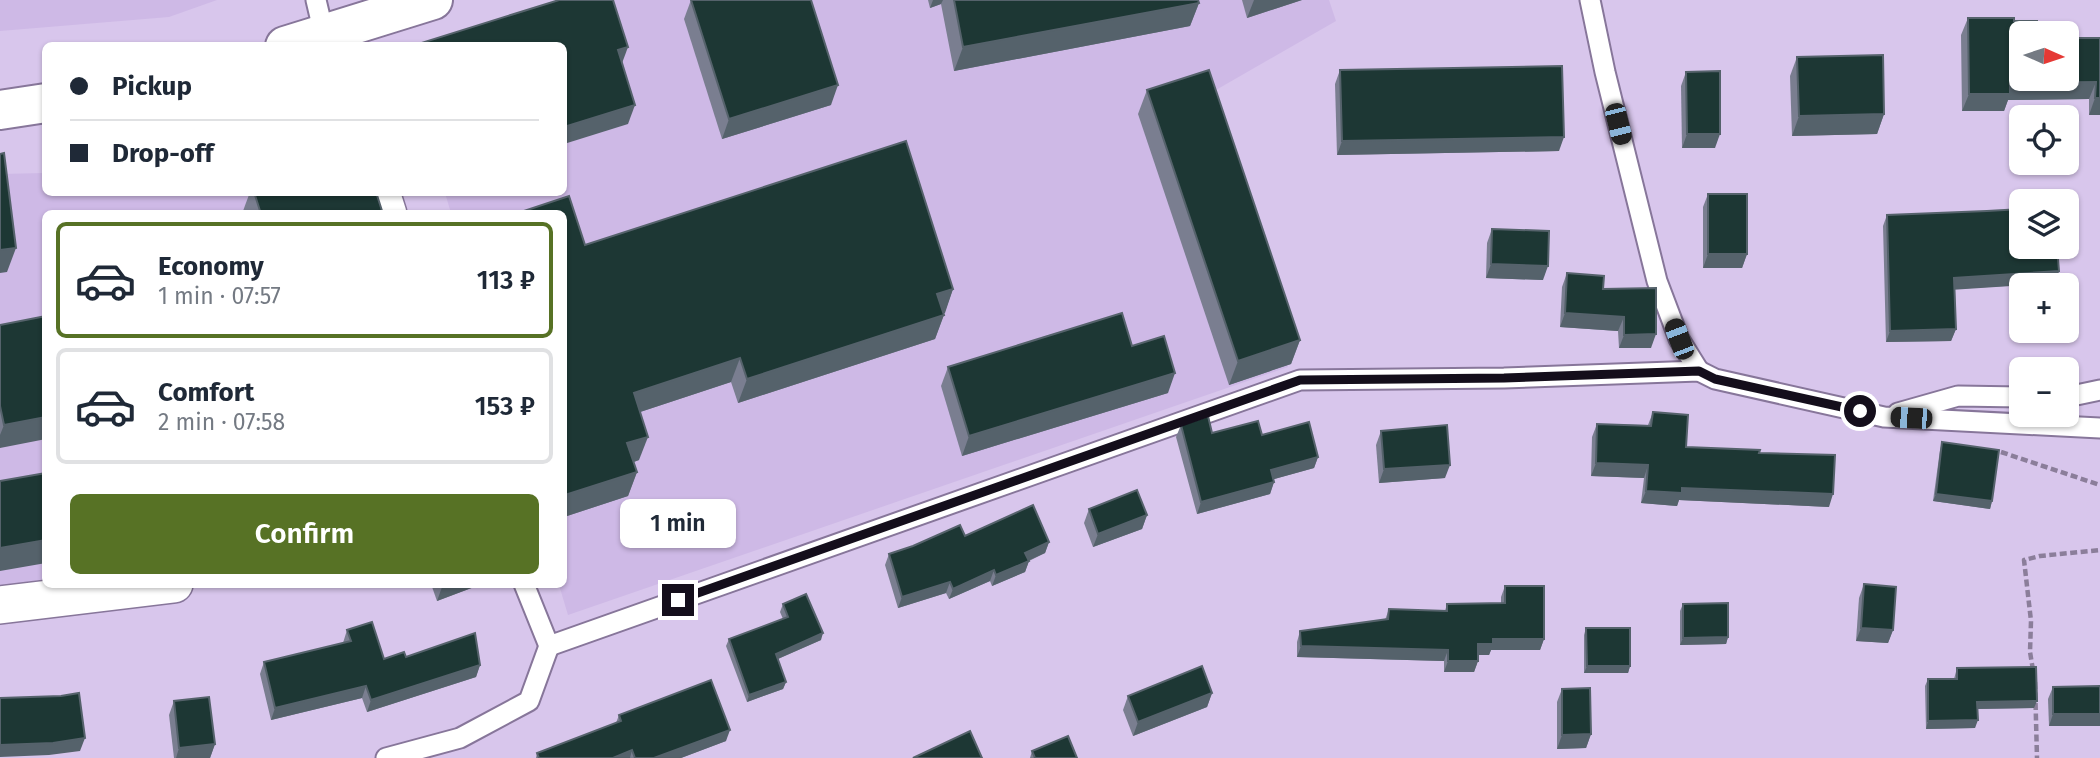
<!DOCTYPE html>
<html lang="en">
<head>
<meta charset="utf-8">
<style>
  :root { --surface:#fff; --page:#f2f2f3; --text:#1f2937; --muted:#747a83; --line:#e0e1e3; --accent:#577225 }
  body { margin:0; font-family:"Fira Sans",sans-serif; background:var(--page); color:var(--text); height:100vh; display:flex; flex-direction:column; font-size:26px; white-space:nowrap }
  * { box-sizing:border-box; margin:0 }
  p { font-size:23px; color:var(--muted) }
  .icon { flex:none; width:38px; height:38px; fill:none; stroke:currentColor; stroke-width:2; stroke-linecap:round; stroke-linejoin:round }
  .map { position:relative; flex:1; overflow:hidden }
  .side { position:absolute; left:42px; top:210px; width:525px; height:378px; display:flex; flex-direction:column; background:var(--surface); border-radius:10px; box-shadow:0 2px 5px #0004 }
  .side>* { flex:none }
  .top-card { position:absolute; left:42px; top:42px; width:525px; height:154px; border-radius:10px; box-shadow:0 2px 5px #0004; display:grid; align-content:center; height:154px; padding:0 28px; background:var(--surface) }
  .needle { width:46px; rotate:93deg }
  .tools { position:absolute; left:2009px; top:21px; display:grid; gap:14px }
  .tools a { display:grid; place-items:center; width:70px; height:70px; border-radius:10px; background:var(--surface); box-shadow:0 2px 5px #0004; font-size:35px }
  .end { position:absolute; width:32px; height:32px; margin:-16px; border:9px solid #140e1b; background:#fff; box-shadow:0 0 0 4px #fff }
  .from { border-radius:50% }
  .bubble { position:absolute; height:49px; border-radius:10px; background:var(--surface); box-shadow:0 2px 5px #0004; font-size:23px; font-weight:600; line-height:49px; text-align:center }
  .car { position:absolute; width:21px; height:42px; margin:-21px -10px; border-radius:9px; box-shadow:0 0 5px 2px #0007; background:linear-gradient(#222 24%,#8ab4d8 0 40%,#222 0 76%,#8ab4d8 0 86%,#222 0) }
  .top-card b { display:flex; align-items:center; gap:24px; height:66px; font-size:26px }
  .top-card b+b { border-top:2px solid var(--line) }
  .top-card i { width:18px; height:18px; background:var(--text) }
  ul { padding:12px 0 0; list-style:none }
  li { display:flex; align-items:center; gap:21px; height:116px; margin:0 14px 10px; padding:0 14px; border:4px solid var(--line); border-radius:10px }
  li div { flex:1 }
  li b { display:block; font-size:26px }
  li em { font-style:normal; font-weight:600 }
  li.selected { border-color:var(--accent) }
  li>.icon { width:63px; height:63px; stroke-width:1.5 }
  .action { display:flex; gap:14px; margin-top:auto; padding:14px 28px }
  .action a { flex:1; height:80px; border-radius:10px; background:var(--accent); color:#fff; font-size:28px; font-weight:600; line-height:80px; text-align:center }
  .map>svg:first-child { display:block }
  .built { fill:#ceb9e6 }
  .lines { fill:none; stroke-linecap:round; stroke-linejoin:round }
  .lane-casing { stroke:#87769a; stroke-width:23 }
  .street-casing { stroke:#87769a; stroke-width:40 }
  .secondary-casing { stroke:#87769a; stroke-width:42 }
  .path { stroke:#8b7e9a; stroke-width:4.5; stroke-dasharray:7 3.5; stroke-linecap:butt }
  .lane { stroke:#fff; stroke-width:19 }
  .street { stroke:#fff; stroke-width:37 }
  .secondary { stroke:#fff; stroke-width:38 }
  .wall { fill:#7a7e90 }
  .shaded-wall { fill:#55626b }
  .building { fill:#1d3734; stroke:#55626b; stroke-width:2 }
  .route { stroke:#140e1b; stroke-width:9 }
</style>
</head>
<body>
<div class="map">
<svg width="2100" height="758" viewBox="0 0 2100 758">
  <rect width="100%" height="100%" fill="#d8c6ec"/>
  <g class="built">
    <path d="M0,0H217L169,17L0,31Z"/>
    <path d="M580,0H1329L1336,21L1202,98L1288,367L568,615L559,585L564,584V214L451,213L445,193L564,192V46H440Z"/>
    <path d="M45,173L46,192L369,193L376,213L46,214L45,579L0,586V174Z"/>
  </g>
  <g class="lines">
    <g class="lane-casing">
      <g id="lane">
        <path d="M316,0L324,34"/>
        <path d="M1590,0L1605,72L1657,281L1679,339L1699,371"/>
        <path d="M2067,397L2100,390"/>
        <path d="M1898,413L1958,396L2021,397"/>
        <path d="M524,584L549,646L1300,380L1504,378L1699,371L1715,379L1884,417L2100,428"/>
        <path d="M386,758L460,738L529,701L549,646"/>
      </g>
    </g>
    <g class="street-casing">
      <g id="street">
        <path d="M381,192L388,214"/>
        <path d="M0,605L174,584"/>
      </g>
    </g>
    <g class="secondary-casing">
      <g id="secondary">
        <path d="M285,46L433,0"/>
        <path d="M0,110L46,103"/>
      </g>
    </g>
    <g class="path">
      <path d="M2001,452L2100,485"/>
      <path d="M2033,670L2030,652L2031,621L2024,560L2040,556L2100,550"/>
      <path d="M2035,682L2037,758"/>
    </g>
    <use href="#lane" class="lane"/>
    <use href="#street" class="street"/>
    <use href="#secondary" class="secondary"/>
  </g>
  <g class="wall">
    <path d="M691,0L831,105L722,139L684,19Z"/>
    <path d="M928,0H1198L1199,3L1190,26L954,71L941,4L930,8Z"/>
    <path d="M1242,0H1302L1247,18Z"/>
    <path d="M1968,18L2021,79L2100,38V115H2089V99L2008,100L2004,111H1962L1961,35Z"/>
    <path d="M1797,57L1884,114L1877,134L1792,136L1790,76Z"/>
    <path d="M1340,70L1559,151L1337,155L1335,84Z"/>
    <path d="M1686,72L1715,148H1682L1681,86Z"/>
    <path d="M1147,90L1300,340L1291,364L1229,385L1138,114Z"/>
    <path d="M250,192H376L383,214H244L243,211Z"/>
    <path d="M1708,194L1747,254L1742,268H1703V207Z"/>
    <path d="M564,214L585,245L953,289L935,339L738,403L731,382L640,412L639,460L634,462L637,472L628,496L564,517Z"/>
    <path d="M1887,215L2059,271L2055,283L1955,289L1956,329L1951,341L1886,342L1883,226Z"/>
    <path d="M1492,229L1543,280L1486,278L1487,243Z"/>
    <path d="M1567,273L1603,289L1651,348H1619L1618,331L1560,327L1562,287Z"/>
    <path d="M46,316L0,448V325Z"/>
    <path d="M1132,346L1168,393L962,456L941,386L948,367Z"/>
    <path d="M1653,412L1686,447L1759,453L1829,507L1679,500L1677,506L1641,503L1644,478L1591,476L1592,437L1597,424L1648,425Z"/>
    <path d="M1181,425L1212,433L1262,435L1318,457L1314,468L1274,479V482L1270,494L1197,514L1176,437Z"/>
    <path d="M1381,431L1445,478L1379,483L1376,445Z"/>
    <path d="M1942,442L1992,501L1990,509L1933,501L1940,450Z"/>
    <path d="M1089,509L1147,515L1142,529L1093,547L1084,523Z"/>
    <path d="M965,536L1049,542L1045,553L1029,561L1025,572L992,586L990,581L949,599L946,593L898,608L885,565L889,554Z"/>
    <path d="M431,584H482L437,601Z"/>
    <path d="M1864,584L1893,630L1888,643L1856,641L1859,598Z"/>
    <path d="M1505,586L1544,639L1540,650H1491L1489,655H1478V661L1474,672H1444V661L1297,657V642L1300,631L1385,620L1389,609L1445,611L1447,604L1501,603V597Z"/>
    <path d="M783,604L821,640L778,659L786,682L783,689L747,702L726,646L729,639L783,619L780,612Z"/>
    <path d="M1683,604L1728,637L1726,644L1680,645V611Z"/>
    <path d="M1586,628L1630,666L1628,673H1584V635Z"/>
    <path d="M347,630L384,659L406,657L480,665L476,677L367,712L362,698L271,720L260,674L264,662L343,643Z"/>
    <path d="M1957,668L2034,708L1977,709L1975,728L1926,729L1925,686L1928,679H1954Z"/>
    <path d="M2100,686V726H2049L2048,699L2053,687Z"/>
    <path d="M1562,689L1591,734L1586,748L1557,749V702Z"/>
    <path d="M1212,693L1207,707L1133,736L1123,710L1128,696Z"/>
    <path d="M174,701L215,744L210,758H174L169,715Z"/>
    <path d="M619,715L726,741L681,758H536L537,753L616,723Z"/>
    <path d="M1032,751L1077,758H1030Z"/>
  </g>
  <g class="shaded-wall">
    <path d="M933,0H943L941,4L930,8Z"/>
    <path d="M1254,0H1302L1247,18Z"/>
    <path d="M1199,3L1190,26L954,71L963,47Z"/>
    <path d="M628,47L621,66L618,50Z"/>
    <path d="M2096,82L2089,99L2008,100L2004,111H1962L1969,94L2010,83Z"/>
    <path d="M838,85L831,105L722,139L729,119Z"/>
    <path d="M2095,98H2100V115H2089Z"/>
    <path d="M635,105L628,124L564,144V127Z"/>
    <path d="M1884,114L1877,134L1792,136L1799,116Z"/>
    <path d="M1687,134H1720L1715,148H1682Z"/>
    <path d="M1564,137L1559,151L1337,155L1342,141Z"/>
    <path d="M16,248L7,272L0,273V250Z"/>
    <path d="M1708,254H1747L1742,268H1703Z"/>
    <path d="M1491,264L1548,266L1543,280L1486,278Z"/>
    <path d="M2059,271L2055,283L1950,290L1954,278Z"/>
    <path d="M953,289L945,313L929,318L937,294Z"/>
    <path d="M1565,313L1624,317L1618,331L1560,327Z"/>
    <path d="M944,315L935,339L738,403L747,379Z"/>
    <path d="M1956,329L1951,341L1886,342L1890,331Z"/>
    <path d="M1656,334L1651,348H1619L1624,335Z"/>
    <path d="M1300,340L1291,364L1229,385L1238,361Z"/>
    <path d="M740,358L731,382L625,417L634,393Z"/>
    <path d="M1175,373L1168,393L962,456L969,436Z"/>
    <path d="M46,417V439L0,448V435L4,425Z"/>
    <path d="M648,437L639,460L619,467L627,443Z"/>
    <path d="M1318,457L1314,468L1267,481L1271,470Z"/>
    <path d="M1596,463L1648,465L1644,478L1591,476Z"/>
    <path d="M1450,465L1445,478L1379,483L1384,469Z"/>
    <path d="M637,472L628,496L564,517V499L565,495Z"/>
    <path d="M1274,482L1270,494L1197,514L1201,502Z"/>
    <path d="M1682,488L1833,494L1829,507L1679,500L1677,506L1641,503L1646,491Z"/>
    <path d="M1936,494L1992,501L1990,509L1933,501Z"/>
    <path d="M1147,515L1142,529L1093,547L1098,534Z"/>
    <path d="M46,540V563L0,571V548Z"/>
    <path d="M1049,542L1045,553L1021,564L1025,553Z"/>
    <path d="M1029,561L1025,572L992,586L996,575Z"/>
    <path d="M994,570L990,581L949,599L953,589Z"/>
    <path d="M950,582L946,593L898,608L902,597Z"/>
    <path d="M450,584H482L437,601L442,587Z"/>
    <path d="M1861,628L1893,630L1888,643L1856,641Z"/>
    <path d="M823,633L821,640L773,661L776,654Z"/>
    <path d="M1728,637L1726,644L1680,645L1683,638Z"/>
    <path d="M1493,639H1544L1540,650H1491L1489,655H1474L1478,644Z"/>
    <path d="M1301,646L1448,650L1444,661L1297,657Z"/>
    <path d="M1448,661H1478L1474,672H1444Z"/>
    <path d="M480,665L476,677L367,712L371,700Z"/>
    <path d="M1587,666H1630L1628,673H1584Z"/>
    <path d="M786,682L783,689L747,702L749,695Z"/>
    <path d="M366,686L362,698L271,720L275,708Z"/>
    <path d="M1212,693L1207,707L1133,736L1138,722Z"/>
    <path d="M2037,701L2034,708L1975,709L1977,702Z"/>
    <path d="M2053,714H2100V726H2049Z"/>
    <path d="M1978,720L1975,728L1926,729L1928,721Z"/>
    <path d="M730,730L726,741L681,758H654Z"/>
    <path d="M1591,734L1586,748L1557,749L1562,735Z"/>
    <path d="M85,738L80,751L49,755L0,757V745Z"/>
    <path d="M215,744L210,758H176L179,748Z"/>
    <path d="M632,750L630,758H613Z"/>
  </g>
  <g class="building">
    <path d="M559,0H613L628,47L618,50L635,105L564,127V46H419L418,44Z"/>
    <path d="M691,0H811L838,85L729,119Z"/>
    <path d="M954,0H1198L1199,3L963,47Z"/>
    <path d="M1968,18H2014V21H2037V25H2058V33H2021V79H2067V38H2100V98H2095L2096,82L2010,83V94H1969Z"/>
    <path d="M1883,55L1884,114L1799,116L1797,57Z"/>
    <path d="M1562,66L1564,137L1342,141L1340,70Z"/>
    <path d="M1209,70L1300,340L1238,361L1147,90Z"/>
    <path d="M1720,71V134H1687L1686,72Z"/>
    <path d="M906,141L953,289L937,294L944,315L747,379L740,358L634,393L648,437L627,443L637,472L565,495L564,491V214H515L569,196L585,245Z"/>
    <path d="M4,153L16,248L0,250V154Z"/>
    <path d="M254,192H376L383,214H261Z"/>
    <rect x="1708" y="194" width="39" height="60"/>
    <path d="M2021,209V247H2057L2059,271L1954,278L1956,329L1890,331L1887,215L1987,211Z"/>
    <path d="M1492,229L1549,231L1548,266L1491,264Z"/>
    <path d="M1567,273L1604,276L1603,289L1656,288V334L1624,335V317L1565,313Z"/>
    <path d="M1122,313L1132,346L1164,336L1175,373L969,436L948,367Z"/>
    <path d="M46,316V417L4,425L0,406V325Z"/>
    <path d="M1653,412L1688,415L1686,447L1760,450L1759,453L1835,455L1833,494L1682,488V493L1646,491L1648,465L1596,463L1597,424L1651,426Z"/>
    <path d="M1208,416L1212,433L1258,421L1262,435L1309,422L1318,457L1271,470L1274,482L1201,502L1181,425Z"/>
    <path d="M1447,425L1450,465L1384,469L1381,431Z"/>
    <path d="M1942,442L1999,450L1992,501L1936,494Z"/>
    <path d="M46,473V540L0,548V481Z"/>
    <path d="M1137,490L1147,515L1098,534L1089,509Z"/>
    <path d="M1033,505L1049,542L1025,553L1029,561L996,575L994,570L953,589L950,582L902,597L889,554L913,546L960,525L965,536Z"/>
    <path d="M1864,584L1896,587L1893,630L1861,628Z"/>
    <path d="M1505,586H1544V639H1493V644H1478V661H1448V650L1301,646L1300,631L1388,619L1389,609L1447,611V604L1505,603Z"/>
    <path d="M806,594L823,633L776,654L786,682L749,695L729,639L788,617L783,604Z"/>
    <path d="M1728,603V637L1683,638V604Z"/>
    <path d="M372,622L384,659L404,652L406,657L475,633L480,665L371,700L366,686L275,708L264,662L351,641L347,630Z"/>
    <path d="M1586,628H1630V666H1587Z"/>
    <path d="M1202,666L1212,693L1138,722L1128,696Z"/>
    <path d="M2036,667L2037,701L1977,702L1978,720L1928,721V679H1957V668Z"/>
    <path d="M711,680L730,730L654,758H635L632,750L613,758H539L537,753L621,721L619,715Z"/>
    <path d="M2100,686V714H2053V687Z"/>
    <path d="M1590,688L1591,734L1562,735V689Z"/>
    <path d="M79,693L85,738L53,743L0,745V698L61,696Z"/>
    <path d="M209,697L215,744L179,748L174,701Z"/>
    <path d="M970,731L982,758H913Z"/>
    <path d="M1068,736L1077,758H1035L1032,751Z"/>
  </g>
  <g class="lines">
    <path class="route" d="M678,600L1300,380L1504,378L1699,371L1715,379L1860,411"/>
  </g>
</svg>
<div class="tools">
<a><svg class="needle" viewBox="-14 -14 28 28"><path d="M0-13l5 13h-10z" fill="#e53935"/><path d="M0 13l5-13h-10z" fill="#747a83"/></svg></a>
<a><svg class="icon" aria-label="locate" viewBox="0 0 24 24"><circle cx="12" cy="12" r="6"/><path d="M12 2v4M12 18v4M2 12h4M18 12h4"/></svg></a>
<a><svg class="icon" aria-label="layers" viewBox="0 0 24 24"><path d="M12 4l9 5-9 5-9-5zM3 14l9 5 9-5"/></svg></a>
<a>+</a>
<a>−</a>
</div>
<i class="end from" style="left:1860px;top:411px"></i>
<i class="end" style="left:678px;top:600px"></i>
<div class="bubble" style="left:620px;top:499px;width:116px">1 min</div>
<i class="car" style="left:1618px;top:124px;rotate:166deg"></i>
<i class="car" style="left:1679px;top:339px;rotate:339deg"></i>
<i class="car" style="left:1911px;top:418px;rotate:273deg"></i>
<div class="top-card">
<b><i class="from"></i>Pickup</b>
<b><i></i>Drop-off</b>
</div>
<section class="side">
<ul>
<li class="selected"><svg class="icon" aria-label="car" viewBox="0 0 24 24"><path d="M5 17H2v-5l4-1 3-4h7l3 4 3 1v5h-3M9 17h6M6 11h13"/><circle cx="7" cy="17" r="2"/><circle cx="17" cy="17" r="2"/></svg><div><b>Economy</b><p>1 min · 07:57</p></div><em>113 ₽</em></li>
<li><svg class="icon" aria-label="car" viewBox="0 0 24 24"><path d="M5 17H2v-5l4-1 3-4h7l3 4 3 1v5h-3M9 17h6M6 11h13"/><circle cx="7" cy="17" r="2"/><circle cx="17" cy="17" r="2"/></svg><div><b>Comfort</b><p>2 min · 07:58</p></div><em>153 ₽</em></li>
</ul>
<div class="action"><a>Confirm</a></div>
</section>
</div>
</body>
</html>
